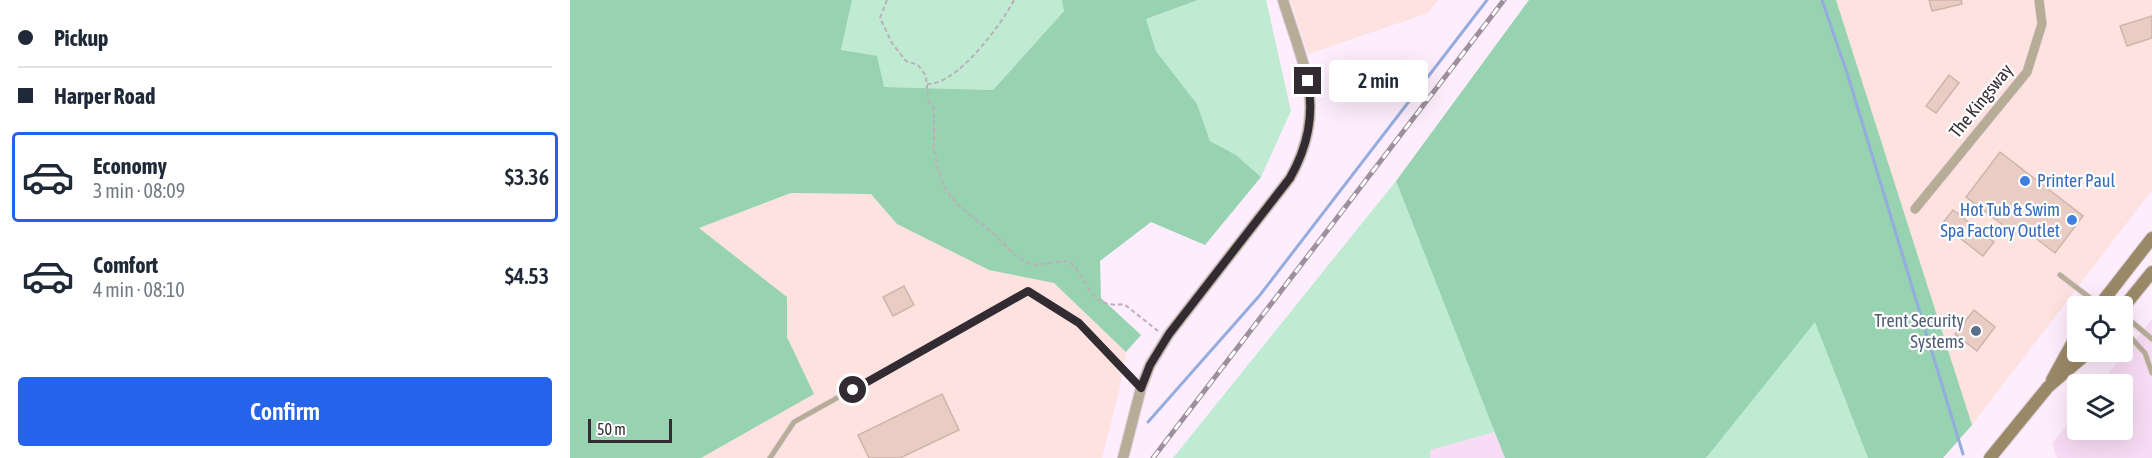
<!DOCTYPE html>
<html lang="en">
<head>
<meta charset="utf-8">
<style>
  :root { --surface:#fff; --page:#f2f2f3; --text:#1f2937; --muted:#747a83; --line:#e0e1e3; --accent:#2563eb }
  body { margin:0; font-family:"Asap Condensed",sans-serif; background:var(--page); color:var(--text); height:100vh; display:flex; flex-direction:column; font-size:22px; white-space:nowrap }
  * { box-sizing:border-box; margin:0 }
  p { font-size:20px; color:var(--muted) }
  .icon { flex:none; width:33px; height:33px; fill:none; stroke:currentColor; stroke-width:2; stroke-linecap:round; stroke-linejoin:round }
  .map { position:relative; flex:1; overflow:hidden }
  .drawer { display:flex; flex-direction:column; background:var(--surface); width:570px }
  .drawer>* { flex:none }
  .banner { display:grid; align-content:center; height:132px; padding:0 18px; background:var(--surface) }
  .controls { position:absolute; left:1497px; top:296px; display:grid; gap:12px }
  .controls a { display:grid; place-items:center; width:66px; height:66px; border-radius:6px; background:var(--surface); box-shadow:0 6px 24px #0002; font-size:30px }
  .scale { position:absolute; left:18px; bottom:15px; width:84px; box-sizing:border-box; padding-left:6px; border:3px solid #332b32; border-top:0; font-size:16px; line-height:21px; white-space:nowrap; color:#332b32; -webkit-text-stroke:4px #fff; paint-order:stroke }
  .end { position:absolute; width:27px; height:27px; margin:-14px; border:8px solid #332b32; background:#fff; box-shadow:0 0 0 3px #fff }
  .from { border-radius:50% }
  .bubble { position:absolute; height:42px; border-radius:6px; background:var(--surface); box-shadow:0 6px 24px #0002; font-size:20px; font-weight:600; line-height:42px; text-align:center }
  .banner b { display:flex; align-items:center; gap:21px; height:57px; font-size:22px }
  .banner b+b { border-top:2px solid var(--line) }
  .banner i { width:15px; height:15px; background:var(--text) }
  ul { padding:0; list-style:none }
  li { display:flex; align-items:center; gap:18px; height:90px; margin:0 12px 9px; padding:0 6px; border:3px solid transparent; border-radius:6px }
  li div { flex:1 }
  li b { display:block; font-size:22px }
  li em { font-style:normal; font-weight:600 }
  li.on { border-color:var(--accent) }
  li>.icon { width:54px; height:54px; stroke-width:1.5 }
  .cta { display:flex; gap:12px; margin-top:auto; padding:12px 18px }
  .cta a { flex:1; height:69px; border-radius:6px; background:var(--accent); color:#fff; font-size:24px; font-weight:600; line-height:69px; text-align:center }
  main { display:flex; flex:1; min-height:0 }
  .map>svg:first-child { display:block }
  .built { fill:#f8dcf5 }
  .industrial { fill:#fde2df }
  .green { fill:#beebd1 }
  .forest { fill:#97d2b1 }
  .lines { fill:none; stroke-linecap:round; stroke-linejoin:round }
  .stream { stroke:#95adde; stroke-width:3 }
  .building { fill:#e9cdc4; stroke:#cfb4ab; stroke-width:1.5 }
  .service-casing { stroke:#d9cad8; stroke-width:6 }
  .minor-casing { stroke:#d9cad8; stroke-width:10 }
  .tertiary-casing { stroke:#d9cad8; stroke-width:12 }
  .secondary-casing { stroke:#d9cad8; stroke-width:14 }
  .path { stroke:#bdaebb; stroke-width:2; stroke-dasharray:4.5 3; stroke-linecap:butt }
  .service { stroke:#b7ac95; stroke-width:4.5 }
  .minor { stroke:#b7ac95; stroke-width:9 }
  .tertiary { stroke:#b7ac95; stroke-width:10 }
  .secondary { stroke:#9a8967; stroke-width:12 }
  .rail-casing { stroke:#9d909c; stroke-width:5 }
  .rail { stroke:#fff; stroke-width:3; stroke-dasharray:9; stroke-linecap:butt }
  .route { stroke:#332b32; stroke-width:8 }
  .shop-dot { fill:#3f7fe0; stroke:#fff; stroke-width:2 }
  .service-dot { fill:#5c6f8a; stroke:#fff; stroke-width:2 }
  .labels { text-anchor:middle; stroke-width:4.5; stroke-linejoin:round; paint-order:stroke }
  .street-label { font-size:18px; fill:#332b32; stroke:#fff }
  .shop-label { font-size:18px; fill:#366cbe; stroke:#fff; text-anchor:start }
  .service-label { font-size:18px; fill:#4e5e75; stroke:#fff; text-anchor:end }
</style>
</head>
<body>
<main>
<section class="drawer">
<div class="banner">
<b><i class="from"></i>Pickup</b>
<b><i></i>Harper Road</b>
</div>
<ul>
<li class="on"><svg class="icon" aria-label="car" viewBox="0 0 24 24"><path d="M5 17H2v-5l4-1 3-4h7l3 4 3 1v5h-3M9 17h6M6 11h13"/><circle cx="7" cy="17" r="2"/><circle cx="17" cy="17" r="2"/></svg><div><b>Economy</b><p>3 min · 08:09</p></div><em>$3.36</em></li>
<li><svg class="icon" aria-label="car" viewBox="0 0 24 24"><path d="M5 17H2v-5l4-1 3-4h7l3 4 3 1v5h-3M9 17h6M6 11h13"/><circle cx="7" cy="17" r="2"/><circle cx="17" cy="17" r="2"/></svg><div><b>Comfort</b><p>4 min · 08:10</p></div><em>$4.53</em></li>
</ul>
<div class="cta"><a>Confirm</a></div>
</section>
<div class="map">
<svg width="1582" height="458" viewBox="0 0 1582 458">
  <rect width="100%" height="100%" fill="#feedfc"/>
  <g class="built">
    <path d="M1582,319V458H1487L1482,444L1507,412L1508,429H1552V384H1530Z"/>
    <path d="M925,432L935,458H860V450Z"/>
  </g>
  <g class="industrial">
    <path d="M720,0H868L858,13L738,54Z"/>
    <path d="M1266,0H1582V190L1402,425Z"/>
    <path d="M221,193L301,194L327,224L419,270L484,283L556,352L550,387L532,458H131L244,394L217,337V297L129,228Z"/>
  </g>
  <g class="green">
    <path d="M282,0H492L495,10L423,90L314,87L271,50Z"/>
    <path d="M628,0H696L721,111L691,177L666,155L640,141L627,104L586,51L576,19Z"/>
    <path d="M826,181L925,432L860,450V458H603Z"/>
    <path d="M1245,321L1298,458H1136L1140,453Z"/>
  </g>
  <g class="forest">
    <path d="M0,0H282L271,50L307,56L314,87L423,90L494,11L492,0H628L576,19L586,51L627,104L640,141L666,155L691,177L635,245L581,222L530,261L531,298L571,335L556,352L484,283L419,270L327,224L301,194L221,193L129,228L217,297V337L244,394L131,458H0Z"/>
    <path d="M959,0H1266L1402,425L1373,458H1298L1245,322L1136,458H935L826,181Z"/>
  </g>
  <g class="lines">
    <g class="stream">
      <path d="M1252,0L1278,76L1393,454"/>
      <path d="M578,422L690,295L917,0"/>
    </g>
  </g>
  <g class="building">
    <path d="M1359,0H1391L1392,4L1362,11Z"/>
    <path d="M1582,16V38L1557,46L1550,26Z"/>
    <path d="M1379,75L1389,83L1366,113L1356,106Z"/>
    <path d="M1430,152L1513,216L1485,253L1451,227L1445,234L1396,197Z"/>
    <path d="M1383,210L1424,242L1413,256L1372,224Z"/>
    <path d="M334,286L344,305L323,316L313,297Z"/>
    <path d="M1404,310L1425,327L1407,351L1385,334Z"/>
    <path d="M372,394L389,430L330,458H299L288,435Z"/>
  </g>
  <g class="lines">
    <g class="service-casing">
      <g id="service">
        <path d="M1490,275L1528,304"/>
        <path d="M1552,321L1562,322L1582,339"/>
        <path d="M1552,328L1575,353L1582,373"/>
        <path d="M200,458L224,422L458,291L509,323L569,387"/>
      </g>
    </g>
    <g class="minor-casing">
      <path id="minor" d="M1345,209L1457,72L1472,24L1469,0"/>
    </g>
    <g class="tertiary-casing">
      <path id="tertiary" d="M553,458L571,388L580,365L599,334L720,178C758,110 734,68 713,0"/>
    </g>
    <g class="secondary-casing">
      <g id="secondary">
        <path d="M1529,306L1582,238"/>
        <path d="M1552,309L1582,272"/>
        <path d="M1482,380L1508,333"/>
        <path d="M1420,458L1478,387L1520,351"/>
      </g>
    </g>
    <g class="path">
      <path d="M317,0L310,18L322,43L336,61L348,65L356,76L358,100L364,109V147L367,165L375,189L388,205L423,233L445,255L462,265L496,261L502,264C520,285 521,309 554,304L588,331"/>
      <path d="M357,84C386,86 432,24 444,0"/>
    </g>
    <use href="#service" class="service"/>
    <use href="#minor" class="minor"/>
    <use href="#tertiary" class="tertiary"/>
    <use href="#secondary" class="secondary"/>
    <g class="rail-casing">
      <path id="rail" d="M583,458L934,0"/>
    </g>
    <use href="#rail" class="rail"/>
  </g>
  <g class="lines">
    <path class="route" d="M283,390L458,291L509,323L571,388L580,365L599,334L720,178C738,146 744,116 738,81"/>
  </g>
  <g class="shop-dot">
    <circle cx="1455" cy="181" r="6"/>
    <circle cx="1502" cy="220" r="6"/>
  </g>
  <circle class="service-dot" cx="1406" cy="331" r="6"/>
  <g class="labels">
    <g class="street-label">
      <text transform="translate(1411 101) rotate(-51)" y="6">The Kingsway</text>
    </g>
    <g class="shop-label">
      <text x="1467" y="187">Printer Paul</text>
      <text x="1490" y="216" text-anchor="end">Hot Tub &amp; Swim<tspan x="1490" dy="21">Spa Factory Outlet</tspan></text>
    </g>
    <g class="service-label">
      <text x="1394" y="327">Trent Security<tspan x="1394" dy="21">Systems</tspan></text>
    </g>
  </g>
</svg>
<div class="controls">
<a><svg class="icon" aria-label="locate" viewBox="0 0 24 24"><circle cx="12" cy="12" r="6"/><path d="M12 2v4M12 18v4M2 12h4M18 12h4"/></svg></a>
<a><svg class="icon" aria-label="layers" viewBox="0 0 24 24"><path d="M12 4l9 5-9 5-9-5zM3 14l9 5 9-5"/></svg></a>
</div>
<div class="scale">50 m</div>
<i class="end from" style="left:283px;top:390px"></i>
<i class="end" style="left:738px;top:81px"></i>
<div class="bubble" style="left:759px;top:60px;width:99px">2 min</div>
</div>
</main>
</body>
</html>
